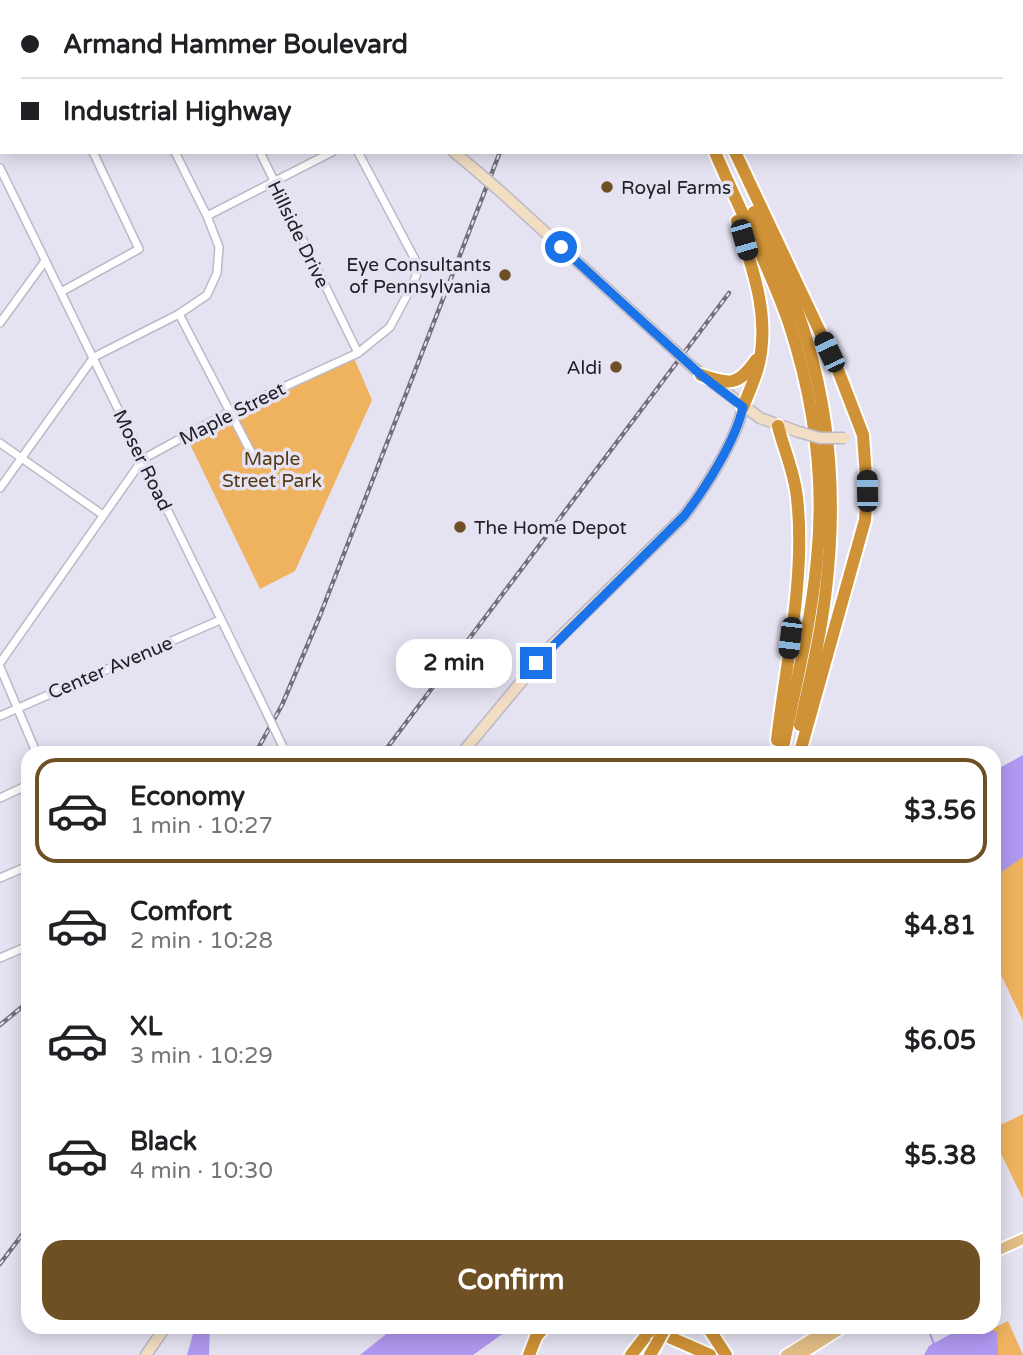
<!DOCTYPE html>
<html lang="en">
<head>
<meta charset="utf-8">
<style>
  :root { --surface:#fff; --page:#f2f2f2; --text:#202124; --muted:#757577; --line:#e0e0e0; --accent:#6f5025 }
  body { margin:0; font-family:"Varela Round",sans-serif; background:var(--page); color:var(--text); height:100vh; display:flex; flex-direction:column; font-size:26px; white-space:nowrap }
  * { box-sizing:border-box; margin:0 }
  p { font-size:23px; color:var(--muted) }
  .icon { flex:none; width:38px; height:38px; fill:none; stroke:currentColor; stroke-width:2; stroke-linecap:round; stroke-linejoin:round }
  .map { position:relative; flex:1; overflow:hidden }
  .drawer { position:absolute; left:21px; top:746px; width:980px; height:588px; display:flex; flex-direction:column; background:var(--surface); border-radius:21px; box-shadow:0 4px 18px #0003 }
  .drawer>* { flex:none }
  .top-card { position:absolute; left:0px; top:0px; width:1024px; height:154px; box-shadow:0 4px 18px #0003; display:grid; align-content:center; height:154px; padding:0 21px; background:var(--surface) }
  .end { position:absolute; width:32px; height:32px; margin:-16px; border:9px solid #1a73e8; background:#fff; box-shadow:0 0 0 4px #fff }
  .from { border-radius:50% }
  .bubble { position:absolute; height:49px; border-radius:21px; background:var(--surface); box-shadow:0 4px 18px #0003; font-size:23px; font-weight:800; line-height:49px; text-align:center }
  .car { position:absolute; width:21px; height:42px; margin:-21px -10px; border-radius:9px; box-shadow:0 0 5px 2px #0007; background:linear-gradient(#222 24%,#8ab4d8 0 40%,#222 0 76%,#8ab4d8 0 86%,#222 0) }
  .top-card b { display:flex; align-items:center; gap:24px; height:66px; font-size:26px }
  .top-card b+b { border-top:2px solid var(--line) }
  .top-card i { width:18px; height:18px; background:var(--text) }
  ul { padding:12px 0 0; list-style:none }
  li { display:flex; align-items:center; gap:21px; height:105px; margin:0 14px 10px; padding:0 7px; border:4px solid transparent; border-radius:21px }
  li div { flex:1 }
  li b { display:block; font-size:26px }
  li em { font-style:normal; font-weight:800 }
  li.current { border-color:var(--accent) }
  li>.icon { width:63px; height:63px; stroke-width:1.5 }
  .primary-button { display:flex; gap:14px; margin-top:auto; padding:14px 21px }
  .primary-button a { flex:1; height:80px; border-radius:21px; background:var(--accent); color:#fff; font-size:28px; font-weight:800; line-height:80px; text-align:center }
  .map>svg:first-child { display:block }
  .green { fill:#efb360 }
  .water { fill:#b198f1 }
  .lines { fill:none; stroke-linecap:round; stroke-linejoin:round }
  .stream { stroke:#b198f1; stroke-width:2 }
  .street-casing { stroke:#bcb8c8; stroke-width:10 }
  .secondary-casing { stroke:#bcb8c8; stroke-width:13 }
  .primary-casing { stroke:#fff; stroke-width:14 }
  .highway-casing { stroke:#fff; stroke-width:16 }
  .street { stroke:#fff; stroke-width:7 }
  .secondary { stroke:#f1dec3; stroke-width:10 }
  .primary { stroke:#e2be86; stroke-width:10 }
  .highway { stroke:#cf9236; stroke-width:12 }
  .rail-casing { stroke:#716f78; stroke-width:4.5 }
  .rail { stroke:#e5e2f2; stroke-width:2; stroke-dasharray:5; stroke-linecap:butt }
  .street-bridge-casing { stroke:#bcb8c8; stroke-width:10; stroke-linecap:butt }
  .secondary-bridge-casing { stroke:#bcb8c8; stroke-width:13; stroke-linecap:butt }
  .highway-bridge-casing { stroke:#fff; stroke-width:16; stroke-linecap:butt }
  .street-bridge { stroke:#fff; stroke-width:7 }
  .secondary-bridge { stroke:#f1dec3; stroke-width:10 }
  .highway-bridge { stroke:#cf9236; stroke-width:12 }
  .route { stroke:#1a73e8; stroke-width:9 }
  .poi-dot { fill:#6f5025; stroke:#e5e2f2; stroke-width:2.5 }
  .labels { text-anchor:middle; stroke-width:7; stroke-linejoin:round; paint-order:stroke }
  .poi-label { font-size:19px; fill:#222126; stroke:#e5e2f2; text-anchor:start }
  .street-label { font-size:19px; fill:#222126; stroke:#e5e2f2 }
  .park-label { font-size:19px; fill:#533914; stroke:#e5e2f2 }
</style>
</head>
<body>
<div class="map">
<svg width="1023" height="1355" viewBox="0 0 1023 1355">
  <rect width="100%" height="100%" fill="#e5e2f2"/>
  <g class="green">
    <path d="M354,358L372,400L295,571L260,589L188,440Z"/>
    <path d="M1023,857V1021L994,960V874Z"/>
    <path d="M1023,1114V1199L994,1139V1128Z"/>
    <path d="M1008,1321L1023,1355H940Z"/>
  </g>
  <g class="water">
    <path d="M1023,755V857L994,877V771Z"/>
    <path d="M195,1327H210L209,1355H187Z"/>
    <path d="M395,1327V1326L512,1327L473,1355H360Z"/>
    <path d="M963,1327H981L997,1332L998,1355H924L929,1346Z"/>
  </g>
  <g class="lines">
    <path class="stream" d="M927,1326L934,1344"/>
    <g class="street-casing">
      <g id="street">
        <path d="M20,0L21,2"/>
        <path d="M97,0L98,2"/>
        <path d="M184,0L185,2"/>
        <path d="M157,2L161,0"/>
        <path d="M449,2V0"/>
        <path d="M0,78L2,77"/>
        <path d="M260,152L358,353"/>
        <path d="M0,168L260,699"/>
        <path d="M207,216L332,152"/>
        <path d="M61,292L139,249L93,152"/>
        <path d="M179,314L254,458"/>
        <path d="M0,323L45,261"/>
        <path d="M0,443L103,515"/>
        <path d="M0,488L94,357L179,314L207,295L217,273L219,247L207,216L175,152"/>
        <path d="M0,663L143,459L231,411L358,353L390,327L413,284L419,267L358,152"/>
        <path d="M0,667L36,752"/>
        <path d="M0,716L220,620"/>
        <path d="M0,798L28,785"/>
        <path d="M0,878L28,866"/>
        <path d="M0,958L28,946"/>
      </g>
    </g>
    <g class="secondary-casing">
      <g id="secondary">
        <path d="M285,0L287,2"/>
        <path d="M454,152L472,167"/>
        <path d="M501,192L674,350"/>
        <path d="M691,366L760,418L799,432"/>
        <path d="M463,752L550,647L684,516C705,489 736,440 743,407"/>
        <path d="M146,1355L166,1326"/>
      </g>
    </g>
    <g class="primary-casing">
      <g id="primary">
        <path d="M994,1252L1023,1239"/>
        <path d="M786,1355L833,1326"/>
        <path d="M800,1355L845,1326"/>
      </g>
    </g>
    <g class="highway-casing">
      <g id="highway">
        <path d="M647,0V2"/>
        <path d="M662,0L663,2"/>
        <path d="M715,152C739,209 769,265 789,323C814,399 825,480 817,559C811,624 795,688 782,752"/>
        <path d="M735,152L838,370L863,435L867,491L865,520L800,752"/>
        <path d="M754,212C773,255 794,296 807,341C831,421 836,505 826,589C821,634 810,680 800,725"/>
        <path d="M737,221C753,269 772,320 757,371C753,383 748,395 743,407"/>
        <path d="M701,375C730,385 738,386 756,360"/>
        <path d="M777,740C786,664 806,574 797,498C795,474 784,450 778,426"/>
        <path d="M707,1326L726,1355"/>
        <path d="M653,1330L710,1355"/>
        <path d="M529,1355L536,1337L545,1326"/>
        <path d="M631,1355L649,1332"/>
        <path d="M650,1355L657,1343"/>
      </g>
    </g>
    <use href="#street" class="street"/>
    <use href="#secondary" class="secondary"/>
    <use href="#primary" class="primary"/>
    <use href="#highway" class="highway"/>
    <g class="rail-casing">
      <g id="rail">
        <path d="M554,2V0"/>
        <path d="M256,752L282,705L319,618L500,152"/>
        <path d="M384,752L729,293"/>
        <path d="M0,1025L28,1002"/>
        <path d="M0,1264L28,1227"/>
      </g>
    </g>
    <use href="#rail" class="rail"/>
    <g class="street-bridge-casing">
      <path id="street-bridge" d="M260,699L283,747"/>
    </g>
    <g class="secondary-bridge-casing">
      <g id="secondary-bridge">
        <path d="M472,167L501,192"/>
        <path d="M674,350L691,366"/>
        <path d="M799,432L820,438H845"/>
      </g>
    </g>
    <g class="highway-bridge-casing">
      <g id="highway-bridge">
        <path d="M649,1332L652,1326"/>
        <path d="M657,1343L666,1326"/>
      </g>
    </g>
    <use href="#street-bridge" class="street-bridge"/>
    <use href="#secondary-bridge" class="secondary-bridge"/>
    <use href="#highway-bridge" class="highway-bridge"/>
  </g>
  <g class="lines">
    <path class="route" d="M536,663L684,516C705,489 736,440 743,407L701,375L561,247"/>
  </g>
  <g class="poi-dot">
    <circle cx="607" cy="187" r="7"/>
    <circle cx="505" cy="275" r="7"/>
    <circle cx="616" cy="367" r="7"/>
    <circle cx="460" cy="527" r="7"/>
  </g>
  <g class="labels">
    <g class="poi-label">
      <text x="621" y="194">Royal Farms</text>
      <text x="491" y="271" text-anchor="end">Eye Consultants<tspan x="491" dy="22">of Pennsylvania</tspan></text>
      <text x="602" y="374" text-anchor="end">Aldi</text>
      <text x="474" y="534">The Home Depot</text>
    </g>
    <g class="street-label">
      <text transform="translate(299 234) rotate(64)" y="7">Hillside Drive</text>
      <text transform="translate(232 413) rotate(-27)" y="7">Maple Street</text>
      <text transform="translate(143 460) rotate(64)" y="7">Moser Road</text>
      <text transform="translate(110 667) rotate(-23)" y="7">Center Avenue</text>
    </g>
    <g class="park-label">
      <text x="272" y="465">Maple<tspan x="272" dy="22">Street Park</tspan></text>
    </g>
  </g>
</svg>
<i class="end from" style="left:561px;top:247px"></i>
<i class="end" style="left:536px;top:663px"></i>
<div class="bubble" style="left:396px;top:639px;width:116px">2 min</div>
<i class="car" style="left:744px;top:240px;rotate:164deg"></i>
<i class="car" style="left:829px;top:352px;rotate:335deg"></i>
<i class="car" style="left:867px;top:491px;rotate:359deg"></i>
<i class="car" style="left:790px;top:638px;rotate:187deg"></i>
<div class="top-card">
<b><i class="from"></i>Armand Hammer Boulevard</b>
<b><i></i>Industrial Highway</b>
</div>
<section class="drawer">
<ul>
<li class="current"><svg class="icon" aria-label="car" viewBox="0 0 24 24"><path d="M5 17H2v-5l4-1 3-4h7l3 4 3 1v5h-3M9 17h6M6 11h13"/><circle cx="7" cy="17" r="2"/><circle cx="17" cy="17" r="2"/></svg><div><b>Economy</b><p>1 min · 10:27</p></div><em>$3.56</em></li>
<li><svg class="icon" aria-label="car" viewBox="0 0 24 24"><path d="M5 17H2v-5l4-1 3-4h7l3 4 3 1v5h-3M9 17h6M6 11h13"/><circle cx="7" cy="17" r="2"/><circle cx="17" cy="17" r="2"/></svg><div><b>Comfort</b><p>2 min · 10:28</p></div><em>$4.81</em></li>
<li><svg class="icon" aria-label="car" viewBox="0 0 24 24"><path d="M5 17H2v-5l4-1 3-4h7l3 4 3 1v5h-3M9 17h6M6 11h13"/><circle cx="7" cy="17" r="2"/><circle cx="17" cy="17" r="2"/></svg><div><b>XL</b><p>3 min · 10:29</p></div><em>$6.05</em></li>
<li><svg class="icon" aria-label="car" viewBox="0 0 24 24"><path d="M5 17H2v-5l4-1 3-4h7l3 4 3 1v5h-3M9 17h6M6 11h13"/><circle cx="7" cy="17" r="2"/><circle cx="17" cy="17" r="2"/></svg><div><b>Black</b><p>4 min · 10:30</p></div><em>$5.38</em></li>
</ul>
<div class="primary-button"><a>Confirm</a></div>
</section>
</div>
</body>
</html>
